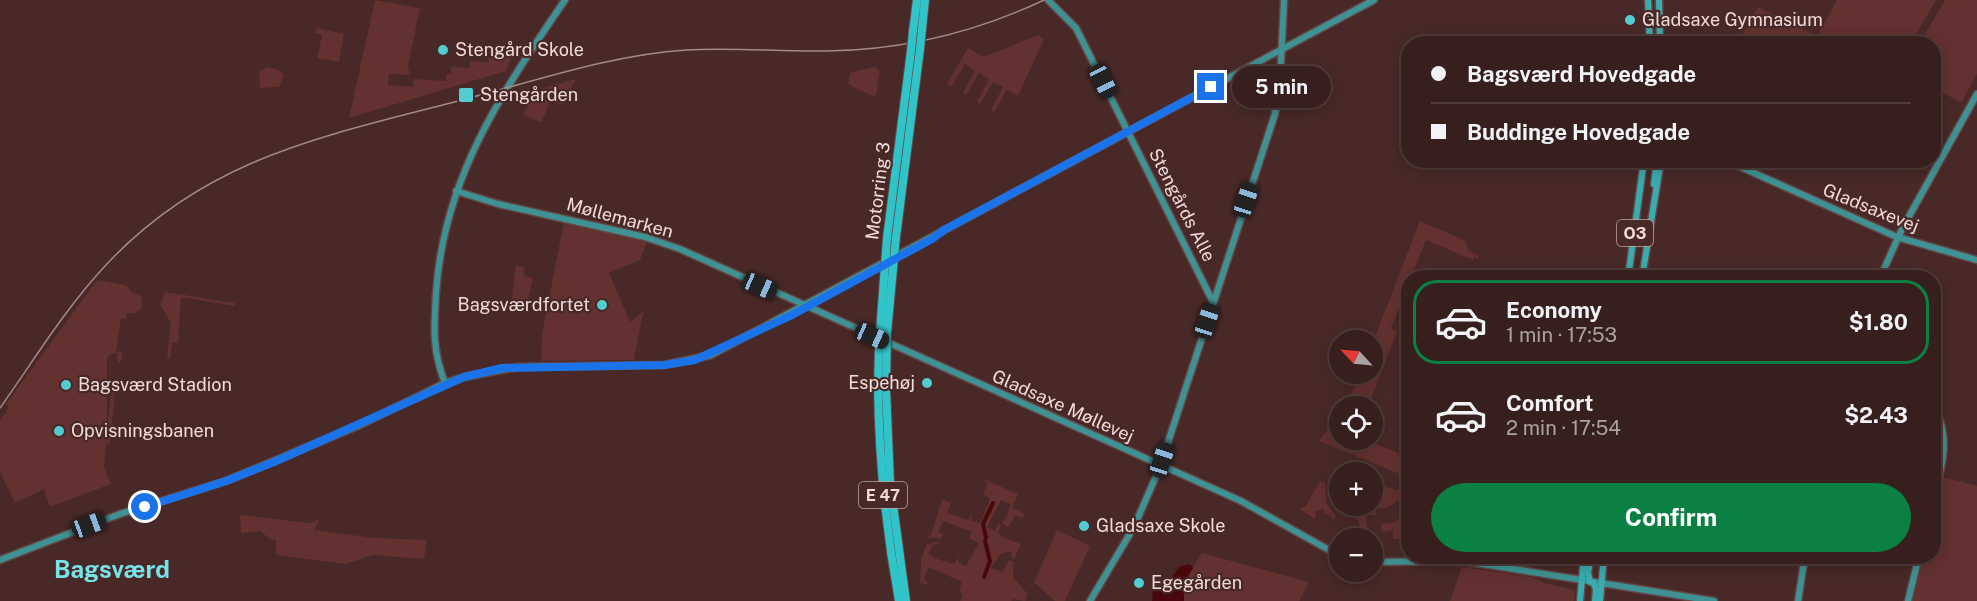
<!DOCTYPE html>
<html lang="en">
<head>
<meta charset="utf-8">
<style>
  :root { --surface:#361f1d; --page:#412c2a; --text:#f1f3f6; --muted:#aaa2a4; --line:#503d3b; --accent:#0b8043 }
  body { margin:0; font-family:"Public Sans",sans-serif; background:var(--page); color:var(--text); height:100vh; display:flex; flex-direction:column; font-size:22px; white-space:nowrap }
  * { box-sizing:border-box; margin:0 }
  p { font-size:20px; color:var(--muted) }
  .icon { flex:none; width:33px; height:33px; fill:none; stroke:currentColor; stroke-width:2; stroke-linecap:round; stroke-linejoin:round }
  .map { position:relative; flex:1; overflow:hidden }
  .side { position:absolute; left:1401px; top:270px; width:540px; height:294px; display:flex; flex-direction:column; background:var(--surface); border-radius:24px; box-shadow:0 3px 15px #0003,0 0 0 2px var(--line) }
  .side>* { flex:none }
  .top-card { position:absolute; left:1401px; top:36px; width:540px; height:132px; border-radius:24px; box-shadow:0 3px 15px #0003,0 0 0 2px var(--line); display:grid; align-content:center; height:132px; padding:0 30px; background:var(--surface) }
  .needle { width:39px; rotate:296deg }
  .fabs { position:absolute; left:1329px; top:330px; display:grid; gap:12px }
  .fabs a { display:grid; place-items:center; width:54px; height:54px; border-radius:50%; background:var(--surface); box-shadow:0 3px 15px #0003,0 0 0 2px var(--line); font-size:30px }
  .end { position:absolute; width:27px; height:27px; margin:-14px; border:8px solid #1a73e8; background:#fff; box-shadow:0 0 0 3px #fff }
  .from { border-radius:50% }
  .bubble { position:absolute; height:42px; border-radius:21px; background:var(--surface); box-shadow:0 3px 15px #0003,0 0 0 2px var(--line); font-size:20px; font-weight:700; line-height:42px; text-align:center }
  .car { position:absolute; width:18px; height:36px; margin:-18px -9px; border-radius:8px; box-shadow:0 0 4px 2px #0007; background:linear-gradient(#222 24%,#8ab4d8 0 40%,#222 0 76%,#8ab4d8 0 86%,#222 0) }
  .top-card b { display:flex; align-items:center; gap:21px; height:57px; font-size:22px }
  .top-card b+b { border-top:2px solid var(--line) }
  .top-card i { width:15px; height:15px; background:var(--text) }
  ul { padding:10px 0 0; list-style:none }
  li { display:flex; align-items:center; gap:18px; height:84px; margin:0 12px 9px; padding:0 18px; border:3px solid transparent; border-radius:24px }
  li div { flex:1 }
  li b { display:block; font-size:22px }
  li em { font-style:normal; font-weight:700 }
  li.current { border-color:var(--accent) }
  li>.icon { width:54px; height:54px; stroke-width:1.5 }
  .primary-button { display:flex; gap:12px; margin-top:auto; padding:12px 30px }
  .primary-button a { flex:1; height:69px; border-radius:36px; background:var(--accent); color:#fff; font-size:24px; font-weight:700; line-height:69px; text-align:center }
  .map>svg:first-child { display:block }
  .green { fill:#63312f }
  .water { fill:#47070b }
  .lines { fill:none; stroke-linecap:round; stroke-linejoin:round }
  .canal { stroke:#47070b; stroke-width:4 }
  .secondary-casing { stroke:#634644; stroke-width:9 }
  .primary-casing { stroke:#634644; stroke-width:9 }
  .highway-casing { stroke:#634644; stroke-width:10 }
  .secondary { stroke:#3f9294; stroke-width:6 }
  .primary { stroke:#3aabaf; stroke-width:6 }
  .highway { stroke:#30c3c7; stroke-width:8 }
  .tram { stroke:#a38987; stroke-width:1.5 }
  .highway-bridge-casing { stroke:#634644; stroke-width:10; stroke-linecap:butt }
  .highway-bridge { stroke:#30c3c7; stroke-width:8 }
  .route { stroke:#1a73e8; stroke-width:8 }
  .poi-dot { fill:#52ccd0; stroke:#482927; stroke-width:2 }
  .labels { text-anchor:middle; stroke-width:4.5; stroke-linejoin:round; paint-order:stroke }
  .shield { fill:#482927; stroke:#bea6a4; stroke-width:1.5 }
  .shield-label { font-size:16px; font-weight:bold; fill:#f1dcda }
  .poi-label { font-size:18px; fill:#f1dcda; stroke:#482927; text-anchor:start }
  .street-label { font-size:18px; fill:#f1dcda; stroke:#482927 }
  .district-label { font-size:24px; font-weight:bold; fill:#76e3e6; stroke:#482927 }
</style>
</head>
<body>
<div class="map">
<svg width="1977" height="601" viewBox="0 0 1977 601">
  <rect width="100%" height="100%" fill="#482927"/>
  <g class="green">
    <path d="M375,0L420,8L408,66L410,75L389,74L388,85L413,87L414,79L446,81V74H451V67L470,68V61L488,62L489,55L512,56L506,71L349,118Z"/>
    <path d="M1837,0H1936L1911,43H1834L1818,34Z"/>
    <path d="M1945,0H1977V74L1961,103L1934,87V44L1920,43Z"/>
    <path d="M1758,7L1814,35L1810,43H1737Z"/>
    <path d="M316,28L344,34L339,62L317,58L322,35L315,33Z"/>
    <path d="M1038,35L1044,39L1018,96L1007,90L994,112L991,110L1003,87L993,82L980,104L977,102L989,79L979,73L966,95L963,93L975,71L965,64L951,87L947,84L968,48L984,57Z"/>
    <path d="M267,67L277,69L284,74L279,87L260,88L259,72Z"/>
    <path d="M875,67L880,71L876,95L872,96L848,84L851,72Z"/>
    <path d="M576,79L562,105L551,100L541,123L523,114L536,90Z"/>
    <path d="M1420,221L1464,240L1469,251L1478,255V259L1474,257L1473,260L1426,240L1411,277L1408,278V285L1391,328L1397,332L1368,406H1346L1360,374H1372L1373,342Z"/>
    <path d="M564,222L647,242L640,260L609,273L630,322L643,312L634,360L541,361L542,334Z"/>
    <path d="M516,265L525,268L524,276L533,278L527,306H511Z"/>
    <path d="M97,280L126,285L131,292L141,296L142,307L135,313H127L126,319L121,318L116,352L122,351V358L118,364L117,352L107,357V430L112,387L115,392L110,443L108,445L106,443L104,467L111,484L50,507L44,489L15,503L0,472V420L9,407L6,404Z"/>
    <path d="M165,292L235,303L234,306L181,297L178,343L172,342L170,359L167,356L171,323L160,304Z"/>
    <path d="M1339,414L1340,440H1367L1408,457L1407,477L1319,441Z"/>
    <path d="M1943,477L1977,486V601H1912L1923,557L1934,556V514Z"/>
    <path d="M983,479L1018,494L1012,508L1025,514L1022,518L1015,515L1009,527L1002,524L1005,518L1009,519L1006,517L1011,504L1001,500L987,527L995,531L998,524L1001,525L998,532L1002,537L1021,544L1014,559L1011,557L1012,553L1006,551L1004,554L1001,553L991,568L1003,572L1009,560L1013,562V578L1028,594L1025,601L1013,599L1011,601H960L963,594L959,591L962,582L929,567L924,578L929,585L920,583L921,561L927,542L931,545L933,542H940L938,545L933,544L928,554C937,560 946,562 955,564L959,555L958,562L966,566L979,543L969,538L972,532L943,521L938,532L943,534L941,539L927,537L931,535L942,499L951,503L947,513L969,520L972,513L971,520L980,524L990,499L983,494L988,484Z"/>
    <path d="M1320,481L1325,483L1327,504L1336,517L1332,520V517L1326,513L1323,517L1325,511L1322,508L1320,511L1316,510L1315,519L1300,509L1306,506Z"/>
    <path d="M1384,486L1399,491L1402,497L1387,508L1376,509V515H1366L1368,538H1361L1359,522L1347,506H1372L1373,487Z"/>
    <path d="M1408,512V539H1393V530L1382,532L1381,524L1393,523Z"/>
    <path d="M240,515L310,523L320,519L314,530L375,538L427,540L424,559L373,555L345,564L276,555V540L269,539L261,531L241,533Z"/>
    <path d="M1057,530L1090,546L1065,601H1055L1034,582Z"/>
    <path d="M1202,553L1309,582L1299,601H1184V583Z"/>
    <path d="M1462,567L1533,577L1544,583L1575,590L1574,601H1450Z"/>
  </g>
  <path class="water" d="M1190,564L1193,568L1184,583V601H1152L1153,588L1163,579L1171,578L1179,567Z"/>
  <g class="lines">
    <g class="canal">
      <path d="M986,538L983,524L993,503"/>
      <path d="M984,577L990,561L985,541"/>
    </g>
    <g class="secondary-casing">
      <g id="secondary">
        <path d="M1048,0L1076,28L1213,302"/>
        <path d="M1725,160L1897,237L1977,260"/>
        <path d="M456,191L498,204L645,237L680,249L1241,501L1340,556"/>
        <path d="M1880,278L1902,229L1977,94"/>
        <path d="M445,383C432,350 434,328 436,293C444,177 501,94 565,0"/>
        <path d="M1934,408C1952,437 1941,468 1934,498"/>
        <path d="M0,560L120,514L226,481L362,424L445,383L464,377L517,367L664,365L711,355L1374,0"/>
        <path d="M1372,562L1463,561L1714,601"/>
        <path d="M1090,601L1134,527L1160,467L1275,114L1280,82L1284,0"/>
        <path d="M1798,601L1805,556"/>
        <path d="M1908,601L1919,556"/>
      </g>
    </g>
    <g class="primary-casing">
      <g id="primary">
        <path d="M1648,0L1650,44"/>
        <path d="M1659,0L1660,44"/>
        <path d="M1654,184L1657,160"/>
        <path d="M1628,278L1644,160"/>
        <path d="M1642,278L1661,160"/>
        <path d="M1590,582L1588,573L1591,556"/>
        <path d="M1593,582L1596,589L1595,601"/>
        <path d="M1580,601L1584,556"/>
        <path d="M1600,601L1604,556"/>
      </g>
    </g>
    <g class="highway-casing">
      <g id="highway">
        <path d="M922,29L925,0"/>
        <path d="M913,31L917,0"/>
        <path d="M896,237L920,49"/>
        <path d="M887,238L911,51"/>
        <path d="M878,388C879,460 886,530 899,601"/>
        <path d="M886,389L890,482L906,601"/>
      </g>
    </g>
    <use href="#secondary" class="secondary"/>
    <use href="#primary" class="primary"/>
    <use href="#highway" class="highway"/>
    <path class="tram" d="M0,408C34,360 65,309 105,266C206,157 325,136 462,100C535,81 610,55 686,50C733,47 780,52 827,51C902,50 976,32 1044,0"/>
    <g class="highway-bridge-casing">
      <g id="highway-bridge">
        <path d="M920,49L922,29"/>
        <path d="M911,51L913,31"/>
        <path d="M878,388L879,345L887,238"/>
        <path d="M886,389L887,333L896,237"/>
      </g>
    </g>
    <use href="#highway-bridge" class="highway-bridge"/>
  </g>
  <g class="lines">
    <path class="route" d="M145,507L226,481L274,462L464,377L502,368L664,365L695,360L792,315L932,239L944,230L1211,87"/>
  </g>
  <g class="poi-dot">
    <circle cx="1630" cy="20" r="6"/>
    <circle cx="443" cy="50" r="6"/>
    <rect x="458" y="87" width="16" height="16" rx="3"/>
    <circle cx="602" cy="305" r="6"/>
    <circle cx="927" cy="383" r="6"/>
    <circle cx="66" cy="385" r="6"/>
    <circle cx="59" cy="431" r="6"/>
    <circle cx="1084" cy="526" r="6"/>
    <circle cx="1139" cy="583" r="6"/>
  </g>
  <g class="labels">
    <g class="shield">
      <rect x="1617" y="220" width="36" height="26" rx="4.5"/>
      <rect x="859" y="482" width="48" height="26" rx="4.5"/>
    </g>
    <g class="shield-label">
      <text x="1635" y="239">O3</text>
      <text x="883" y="501">E 47</text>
    </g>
    <g class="poi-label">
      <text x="1642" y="26">Gladsaxe Gymnasium</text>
      <text x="455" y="56">Stengård Skole</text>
      <text x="480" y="101">Stengården</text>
      <text x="590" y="311" text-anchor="end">Bagsværdfortet</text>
      <text x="915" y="389" text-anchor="end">Espehøj</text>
      <text x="78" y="391">Bagsværd Stadion</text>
      <text x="71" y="437">Opvisningsbanen</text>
      <text x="1096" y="532">Gladsaxe Skole</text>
      <text x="1151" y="589">Egegården</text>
    </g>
    <g class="street-label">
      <text transform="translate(878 191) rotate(-83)" y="6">Motorring 3</text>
      <text transform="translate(1182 205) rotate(63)" y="6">Stengårds Alle</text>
      <text transform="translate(1871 208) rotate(22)" y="6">Gladsaxevej</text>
      <text transform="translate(620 218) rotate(15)" y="6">Møllemarken</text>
      <text transform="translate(1063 406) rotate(24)" y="6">Gladsaxe Møllevej</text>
    </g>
    <g class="district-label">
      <text x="112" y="578">Bagsværd</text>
    </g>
  </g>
</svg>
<div class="fabs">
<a><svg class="needle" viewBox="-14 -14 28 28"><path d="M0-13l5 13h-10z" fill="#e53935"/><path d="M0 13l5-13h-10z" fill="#aaa2a4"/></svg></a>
<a><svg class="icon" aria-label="locate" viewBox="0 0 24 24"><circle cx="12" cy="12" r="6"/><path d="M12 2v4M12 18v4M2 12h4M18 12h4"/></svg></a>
<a>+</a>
<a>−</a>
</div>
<i class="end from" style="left:145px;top:507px"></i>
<i class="end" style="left:1211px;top:87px"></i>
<div class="bubble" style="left:1232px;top:66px;width:99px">5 min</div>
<i class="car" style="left:1103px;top:81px;rotate:153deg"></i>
<i class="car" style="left:1246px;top:200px;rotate:18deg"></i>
<i class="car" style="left:760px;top:286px;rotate:114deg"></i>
<i class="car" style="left:1207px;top:321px;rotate:18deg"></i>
<i class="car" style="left:872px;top:336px;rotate:114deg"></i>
<i class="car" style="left:1162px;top:460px;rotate:18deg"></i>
<i class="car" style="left:89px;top:525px;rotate:70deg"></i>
<div class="top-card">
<b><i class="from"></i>Bagsværd Hovedgade</b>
<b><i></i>Buddinge Hovedgade</b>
</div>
<section class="side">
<ul>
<li class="current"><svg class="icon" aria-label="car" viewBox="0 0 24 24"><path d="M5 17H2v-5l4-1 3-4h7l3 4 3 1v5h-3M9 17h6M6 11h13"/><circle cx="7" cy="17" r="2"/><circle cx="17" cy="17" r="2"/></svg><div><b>Economy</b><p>1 min · 17:53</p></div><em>$1.80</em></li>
<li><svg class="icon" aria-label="car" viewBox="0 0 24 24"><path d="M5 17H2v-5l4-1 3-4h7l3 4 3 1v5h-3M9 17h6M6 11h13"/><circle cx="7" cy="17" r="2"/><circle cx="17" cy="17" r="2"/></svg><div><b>Comfort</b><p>2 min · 17:54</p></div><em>$2.43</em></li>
</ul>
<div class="primary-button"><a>Confirm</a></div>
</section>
</div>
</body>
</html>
